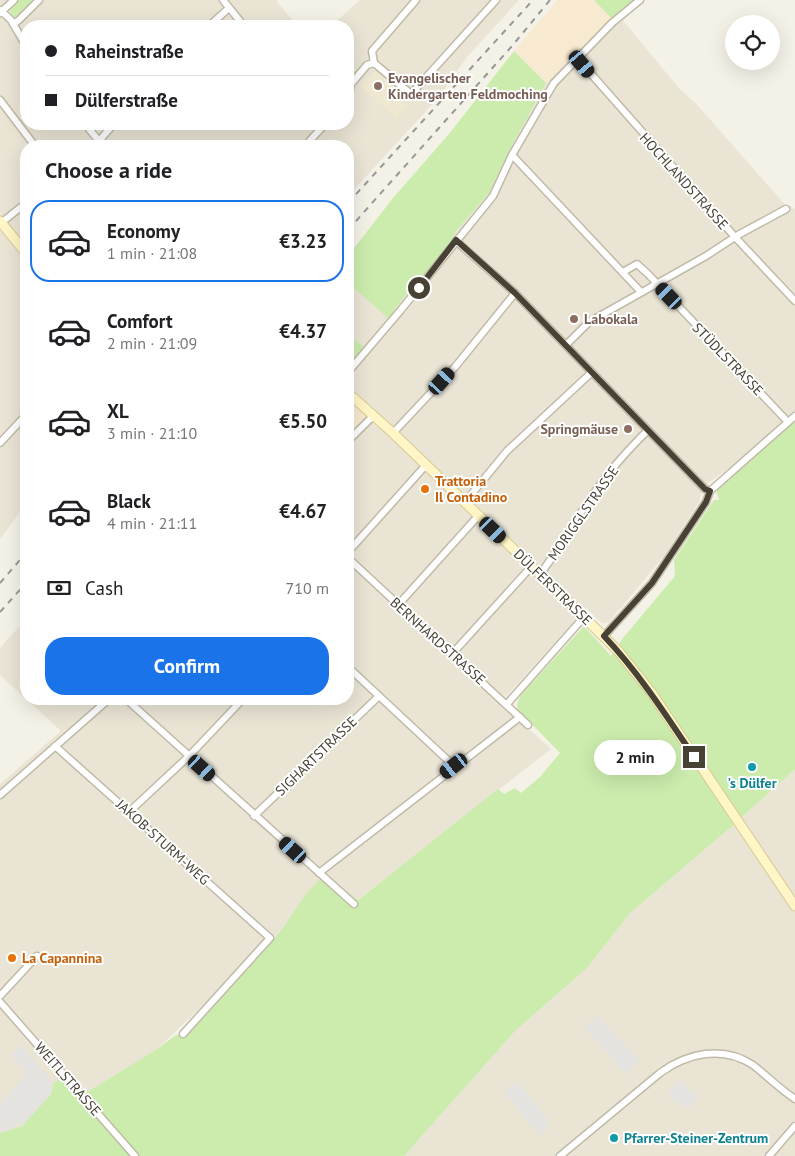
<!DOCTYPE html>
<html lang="en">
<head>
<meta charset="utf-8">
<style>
  :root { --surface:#fff; --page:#f2f2f2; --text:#202124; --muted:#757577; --line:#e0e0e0; --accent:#1a73e8 }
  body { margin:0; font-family:"PT Sans",sans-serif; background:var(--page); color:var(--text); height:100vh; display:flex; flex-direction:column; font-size:19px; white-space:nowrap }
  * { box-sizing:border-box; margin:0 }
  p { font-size:16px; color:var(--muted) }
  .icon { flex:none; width:28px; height:28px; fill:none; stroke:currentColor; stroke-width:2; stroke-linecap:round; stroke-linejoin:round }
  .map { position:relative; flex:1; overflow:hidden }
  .panel { position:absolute; left:20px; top:140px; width:334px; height:565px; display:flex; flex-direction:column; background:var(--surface); border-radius:20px; box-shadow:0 5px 20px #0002 }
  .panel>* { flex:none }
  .guide { position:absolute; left:20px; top:20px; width:334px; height:110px; border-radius:20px; box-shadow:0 5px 20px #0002; display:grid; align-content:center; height:110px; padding:0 25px; background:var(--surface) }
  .buttons { position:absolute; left:725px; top:15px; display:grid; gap:10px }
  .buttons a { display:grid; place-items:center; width:55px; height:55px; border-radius:50%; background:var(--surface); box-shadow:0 5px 20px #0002; font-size:25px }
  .end { position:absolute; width:22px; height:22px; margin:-11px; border:6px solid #484235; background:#fff; box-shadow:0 0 0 2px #fff }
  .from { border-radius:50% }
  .bubble { position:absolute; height:35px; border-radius:18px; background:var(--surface); box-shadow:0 5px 20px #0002; font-size:16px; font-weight:700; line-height:35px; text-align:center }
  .car { position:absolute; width:15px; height:30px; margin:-15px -8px; border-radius:6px; box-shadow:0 0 4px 1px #0007; background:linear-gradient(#222 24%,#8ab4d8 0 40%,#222 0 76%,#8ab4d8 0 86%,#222 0) }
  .guide b { display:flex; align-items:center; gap:18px; height:48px; font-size:19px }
  .guide b+b { border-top:1px solid var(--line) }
  .guide i { width:12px; height:12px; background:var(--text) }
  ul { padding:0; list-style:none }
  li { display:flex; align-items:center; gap:15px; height:82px; margin:0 10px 8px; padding:0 15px; border:2px solid transparent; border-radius:20px }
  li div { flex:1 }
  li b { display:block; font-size:19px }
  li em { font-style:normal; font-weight:700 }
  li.current { border-color:var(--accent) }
  li>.icon { width:45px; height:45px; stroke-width:1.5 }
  h2 { padding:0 25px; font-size:22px; line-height:60px }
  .pay { display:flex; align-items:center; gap:12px; height:55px; padding:0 25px; font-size:19px }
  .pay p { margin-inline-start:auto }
  .button { display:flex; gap:10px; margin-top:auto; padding:10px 25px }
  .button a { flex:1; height:58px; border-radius:20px; background:var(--accent); color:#fff; font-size:20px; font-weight:700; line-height:58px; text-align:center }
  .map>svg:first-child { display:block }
  .residential { fill:#e9e4d4 }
  .commercial { fill:#f8ead0 }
  .education { fill:#efe8d0 }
  .green { fill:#cbecad }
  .parking { fill:#e5e3df }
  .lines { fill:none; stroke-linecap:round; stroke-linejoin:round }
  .street-casing { stroke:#c1baa8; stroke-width:9 }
  .secondary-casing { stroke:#d8ca93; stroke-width:11 }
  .street { stroke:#fff; stroke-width:6 }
  .secondary { stroke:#fff5c6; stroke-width:9 }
  .rail { stroke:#979797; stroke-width:2; stroke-dasharray:6 6; stroke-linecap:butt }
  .route { stroke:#484235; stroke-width:6 }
  .education-dot { fill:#8d6e63; stroke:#fff; stroke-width:2 }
  .food-dot { fill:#e8710a; stroke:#fff; stroke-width:2 }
  .culture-dot { fill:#0f9aa8; stroke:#fff; stroke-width:2 }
  .labels { text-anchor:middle; stroke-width:4; stroke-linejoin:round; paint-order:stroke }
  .education-label { font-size:14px; font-weight:bold; fill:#785e54; stroke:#fff; text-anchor:start }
  .street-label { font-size:14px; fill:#484235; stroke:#fff }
  .food-label { font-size:14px; font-weight:bold; fill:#c56008; stroke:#fff; text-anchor:start }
  .culture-label { font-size:14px; font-weight:bold; fill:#0d838f; stroke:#fff }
</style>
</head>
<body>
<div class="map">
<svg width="795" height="1156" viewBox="0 0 795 1156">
  <rect width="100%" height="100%" fill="#f4f1e7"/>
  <g class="residential">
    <path d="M0,0H276L297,26H26V124H348V26H331L360,0H519L467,57L439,97L348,196V146H26V504L0,539Z"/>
    <path d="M620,17L678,87L699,107L787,207L791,206L795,210V422L709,482L701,493L699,502L664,556L609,622L602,623L586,608L500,703L551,749L357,900L287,922L272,940L157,1049L89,1091L53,1084L52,1094L22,1126L0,1133V784L61,731L0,675V648L26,619V699H348V369L364,347L348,333V283L389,319L393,314L396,307L452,239L456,231L489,193L509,151L546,83L611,18Z"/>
    <path d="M795,769V1156H404L516,1030L587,968L630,913L731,827Z"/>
  </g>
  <g class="commercial">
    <path d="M558,0H594L611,18L546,83L514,51Z"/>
    <path d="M348,395L371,413L348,439Z"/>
  </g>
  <path class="education" d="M377,69L406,96L402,100L408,106L397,119L360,86Z"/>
  <g class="green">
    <path d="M17,0H36L22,15L17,17L13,16L10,10Z"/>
    <path d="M594,0H641L620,17L611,18Z"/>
    <path d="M514,51L546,83L509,151L489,193L456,231C443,261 416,281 397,306C394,310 393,315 389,319L348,283V256L393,198L449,134Z"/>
    <path d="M348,333L364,347L348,367Z"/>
    <path d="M795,422V769L731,827L630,913L587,968L516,1030L404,1156H0V1133L22,1126L51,1094L53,1084L58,1080L89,1091L157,1049L176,1035L187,1034L266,949L287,922L306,894L323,876L358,900L498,789L504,794L515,788L521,793L540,777L560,753L518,710L517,704L521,695L584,626L611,656L623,638L675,576L674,560L714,500H719L716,489Z"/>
  </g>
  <g class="parking">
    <path d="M598,1016L640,1062L626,1074L584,1027Z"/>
    <path d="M21,1045L52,1081L51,1094L22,1126L18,1122L10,1130L0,1131V1105L27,1074L10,1054Z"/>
    <path d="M678,1080L699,1097L688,1110L667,1094Z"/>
    <path d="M517,1082L549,1120L545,1123L549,1128L540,1136L504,1093Z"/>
  </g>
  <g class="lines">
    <g class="street-casing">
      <g id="street">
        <path d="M223,0L244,26"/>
        <path d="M0,10L11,20L26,46"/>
        <path d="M0,13L14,0"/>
        <path d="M13,24L19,20L39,0"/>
        <path d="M209,26L229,8"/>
        <path d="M577,58L735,237L795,301"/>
        <path d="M374,63L411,94L496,0"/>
        <path d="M374,63L372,51L416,0"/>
        <path d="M0,100L35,146"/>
        <path d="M348,100L351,84L367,65L374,63"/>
        <path d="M85,124L103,146"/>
        <path d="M96,146L104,135L114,124"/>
        <path d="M305,146L325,124"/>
        <path d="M512,155L641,292"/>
        <path d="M1,223L26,203"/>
        <path d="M456,241L515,293L705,489L710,491"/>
        <path d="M623,272L637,264L648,274L788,422"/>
        <path d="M566,345L589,322L706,256L738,235L786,209"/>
        <path d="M348,372L400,311L493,196L512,155L554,83L612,23L640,0"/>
        <path d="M393,433L455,367L515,293"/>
        <path d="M348,441L374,415"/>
        <path d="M0,443L26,415"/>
        <path d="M465,502L507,451L592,372"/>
        <path d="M348,552L426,465"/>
        <path d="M348,558L528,725"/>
        <path d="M540,574C560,549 575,520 594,493C609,471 628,450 647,431"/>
        <path d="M398,605L478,516"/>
        <path d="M604,636L652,583L706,502L710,491L795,416"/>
        <path d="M452,654L531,567"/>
        <path d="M348,667L454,766"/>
        <path d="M126,699L354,904"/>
        <path d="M507,704L584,617"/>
        <path d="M55,746L270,938L183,1034"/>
        <path d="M0,795L109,699"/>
        <path d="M129,812L189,756L243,699"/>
        <path d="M254,816L379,696"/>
        <path d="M319,873L520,717"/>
        <path d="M0,996L37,956"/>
        <path d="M0,1002L135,1156"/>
        <path d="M560,1156L660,1073C687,1053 723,1045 753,1065C767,1076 780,1089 795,1099"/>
        <path d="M769,1156L795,1126"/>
      </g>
    </g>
    <g class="secondary-casing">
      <g id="secondary">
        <path d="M0,221L26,253"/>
        <path d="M348,393L393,433L584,617L619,652L651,692L795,906"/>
      </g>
    </g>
    <use href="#street" class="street"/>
    <use href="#secondary" class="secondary"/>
    <g class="rail">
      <path d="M348,203L533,0"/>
      <path d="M348,230L512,46L550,0"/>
      <path d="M0,583L26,553"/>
      <path d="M0,612L26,583"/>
    </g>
  </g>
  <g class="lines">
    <path class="route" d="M419,288L456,240L515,293L705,489L710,491L706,502L652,583L604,636C639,673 666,715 694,757"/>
  </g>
  <g class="education-dot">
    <circle cx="378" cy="86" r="5"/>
    <circle cx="574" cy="319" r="5"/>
    <circle cx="628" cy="429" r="5"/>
  </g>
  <g class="food-dot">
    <circle cx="425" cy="489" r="5"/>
    <circle cx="12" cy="958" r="5"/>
  </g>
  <g class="culture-dot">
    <circle cx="752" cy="767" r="5"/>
    <circle cx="614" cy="1138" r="5"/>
  </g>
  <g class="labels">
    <g class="education-label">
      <text x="388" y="83">Evangelischer<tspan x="388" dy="16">Kindergarten Feldmoching</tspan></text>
      <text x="584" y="324">Labokala</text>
      <text x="618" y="434" text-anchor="end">Springmäuse</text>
    </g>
    <g class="street-label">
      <text transform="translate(684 181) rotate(48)" y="5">HOCHLANDSTRASSE</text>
      <text transform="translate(728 359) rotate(46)" y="5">STÜDLSTRASSE</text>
      <text transform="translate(583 513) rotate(-55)" y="5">MORIGGLSTRASSE</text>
      <text transform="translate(553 587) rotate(44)" y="5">DÜLFERSTRASSE</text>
      <text transform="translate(438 641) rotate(42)" y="5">BERNHARDSTRASSE</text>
      <text transform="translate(316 756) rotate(-44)" y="5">SIGHARTSTRASSE</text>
      <text transform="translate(163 842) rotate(42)" y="5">JAKOB-STURM-WEG</text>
      <text transform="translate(68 1079) rotate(49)" y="5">WEITLSTRASSE</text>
    </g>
    <g class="food-label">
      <text x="435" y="486">Trattoria<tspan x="435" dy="16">Il Contadino</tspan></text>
      <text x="22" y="963">La Capannina</text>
    </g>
    <g class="culture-label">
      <text x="752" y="788">'s Dülfer</text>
      <text x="624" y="1143" text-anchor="start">Pfarrer-Steiner-Zentrum</text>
    </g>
  </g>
</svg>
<div class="buttons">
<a><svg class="icon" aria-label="locate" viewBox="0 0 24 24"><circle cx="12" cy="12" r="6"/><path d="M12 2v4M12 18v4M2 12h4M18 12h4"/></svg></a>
</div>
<i class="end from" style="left:419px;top:288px"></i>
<i class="end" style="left:694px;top:757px"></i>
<div class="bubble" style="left:594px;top:740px;width:82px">2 min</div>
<i class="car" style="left:582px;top:64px;rotate:140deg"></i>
<i class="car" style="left:669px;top:296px;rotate:316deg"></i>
<i class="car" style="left:442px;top:381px;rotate:42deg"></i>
<i class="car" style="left:493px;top:530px;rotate:134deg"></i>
<i class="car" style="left:454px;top:766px;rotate:232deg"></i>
<i class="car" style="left:202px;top:768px;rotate:132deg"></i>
<i class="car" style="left:293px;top:850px;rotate:312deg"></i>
<div class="guide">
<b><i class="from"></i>Raheinstraße</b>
<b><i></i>Dülferstraße</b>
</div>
<section class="panel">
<h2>Choose a ride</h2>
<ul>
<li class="current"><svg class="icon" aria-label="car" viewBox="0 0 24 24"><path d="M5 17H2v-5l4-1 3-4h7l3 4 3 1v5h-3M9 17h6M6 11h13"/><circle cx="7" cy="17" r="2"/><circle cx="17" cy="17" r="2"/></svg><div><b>Economy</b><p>1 min · 21:08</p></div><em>€3.23</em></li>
<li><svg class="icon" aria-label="car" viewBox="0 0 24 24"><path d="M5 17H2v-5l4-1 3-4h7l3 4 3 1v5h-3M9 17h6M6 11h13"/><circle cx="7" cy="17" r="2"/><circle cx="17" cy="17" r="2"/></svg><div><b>Comfort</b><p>2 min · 21:09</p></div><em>€4.37</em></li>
<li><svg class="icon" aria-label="car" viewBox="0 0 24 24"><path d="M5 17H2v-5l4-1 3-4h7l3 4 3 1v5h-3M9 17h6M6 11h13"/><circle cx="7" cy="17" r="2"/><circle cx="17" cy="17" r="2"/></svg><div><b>XL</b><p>3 min · 21:10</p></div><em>€5.50</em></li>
<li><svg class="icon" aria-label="car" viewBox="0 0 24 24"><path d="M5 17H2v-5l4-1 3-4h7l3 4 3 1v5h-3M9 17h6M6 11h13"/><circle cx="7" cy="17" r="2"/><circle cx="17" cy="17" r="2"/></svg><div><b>Black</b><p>4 min · 21:11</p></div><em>€4.67</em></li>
</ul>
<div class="pay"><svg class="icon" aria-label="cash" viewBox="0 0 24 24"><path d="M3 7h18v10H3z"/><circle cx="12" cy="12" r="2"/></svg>Cash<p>710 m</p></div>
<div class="button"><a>Confirm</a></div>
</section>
</div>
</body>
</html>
